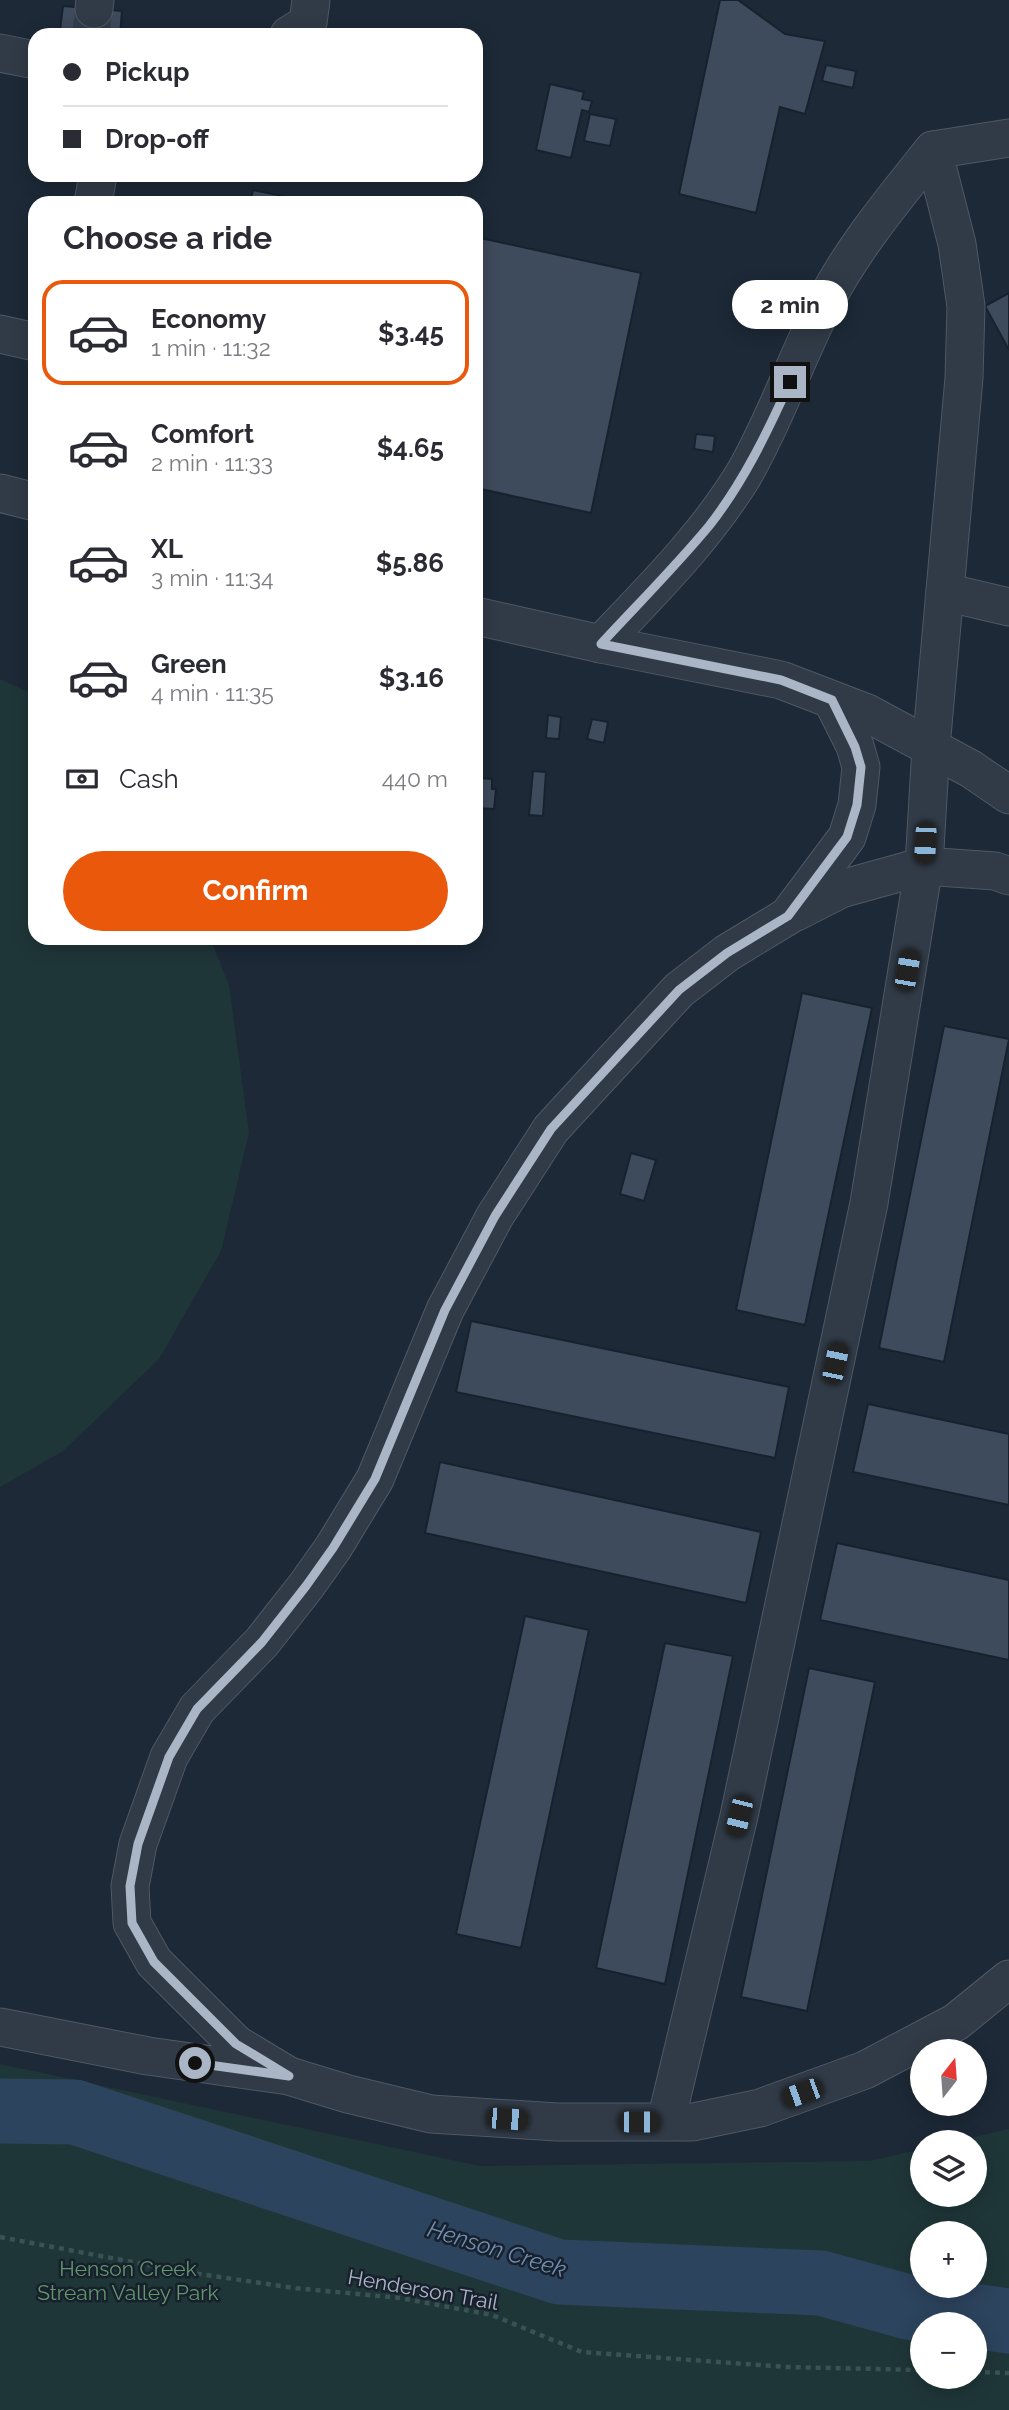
<!DOCTYPE html>
<html lang="en">
<head>
<meta charset="utf-8">
<style>
  :root { --surface:#fff; --page:#f2f2f3; --text:#2b2b33; --muted:#7c7c81; --line:#e1e1e2; --accent:#ea580c }
  body { margin:0; font-family:Raleway,sans-serif; background:var(--page); color:var(--text); height:100vh; display:flex; flex-direction:column; font-size:26px; white-space:nowrap }
  * { box-sizing:border-box; margin:0 }
  p { font-size:23px; color:var(--muted) }
  .icon { flex:none; width:38px; height:38px; fill:none; stroke:currentColor; stroke-width:2; stroke-linecap:round; stroke-linejoin:round }
  .map { position:relative; flex:1; overflow:hidden }
  .sheet { position:absolute; left:28px; top:196px; width:455px; height:749px; display:flex; flex-direction:column; background:var(--surface); border-radius:21px; box-shadow:0 4px 18px #0003 }
  .sheet>* { flex:none }
  .guide { position:absolute; left:28px; top:28px; width:455px; height:154px; border-radius:21px; box-shadow:0 4px 18px #0003; display:grid; align-content:center; height:154px; padding:0 35px; background:var(--surface) }
  .needle { width:46px; rotate:17deg }
  .tools { position:absolute; left:910px; top:2039px; display:grid; gap:14px }
  .tools a { display:grid; place-items:center; width:77px; height:77px; border-radius:50%; background:var(--surface); box-shadow:0 4px 18px #0003; font-size:35px }
  .end { position:absolute; width:32px; height:32px; margin:-16px; border:9px solid #aab5c5; background:#111; box-shadow:0 0 0 4px #111 }
  .from { border-radius:50% }
  .bubble { position:absolute; height:49px; border-radius:24px; background:var(--surface); box-shadow:0 4px 18px #0003; font-size:23px; font-weight:700; line-height:49px; text-align:center }
  .car { position:absolute; width:21px; height:42px; margin:-21px -10px; border-radius:9px; box-shadow:0 0 5px 2px #0007; background:linear-gradient(#222 24%,#8ab4d8 0 40%,#222 0 76%,#8ab4d8 0 86%,#222 0) }
  .guide b { display:flex; align-items:center; gap:24px; height:66px; font-size:26px }
  .guide b+b { border-top:2px solid var(--line) }
  .guide i { width:18px; height:18px; background:var(--text) }
  ul { padding:0; list-style:none }
  li { display:flex; align-items:center; gap:21px; height:105px; margin:0 14px 10px; padding:0 21px; border:4px solid transparent; border-radius:21px }
  li div { flex:1 }
  li b { display:block; font-size:26px }
  li em { font-style:normal; font-weight:700 }
  li.on { border-color:var(--accent) }
  li>.icon { width:63px; height:63px; stroke-width:1.5 }
  h2 { padding:0 35px; font-size:32px; line-height:84px }
  .pay { display:flex; align-items:center; gap:18px; height:77px; padding:0 35px; font-size:26px }
  .pay p { margin-inline-start:auto }
  .primary-button { display:flex; gap:14px; margin-top:auto; padding:14px 35px }
  .primary-button a { flex:1; height:80px; border-radius:42px; background:var(--accent); color:#fff; font-size:28px; font-weight:700; line-height:80px; text-align:center }
  .map>svg:first-child { display:block }
  .green { fill:#1f3638; fill-rule:evenodd }
  .lines { fill:none; stroke-linecap:round; stroke-linejoin:round }
  .river { stroke:#2d445e; stroke-width:65 }
  .building { fill:#3e4b5c; stroke:#18222e; stroke-width:2 }
  .minor-tunnel { stroke:#323e4c; stroke-width:37; stroke-dasharray:37 18; stroke-linecap:butt }
  .minor-casing { stroke:#4e5866; stroke-width:39 }
  .path { stroke:#395253; stroke-width:4.5; stroke-dasharray:5 5; stroke-linecap:butt }
  .minor { stroke:#313b47; stroke-width:37 }
  .route { stroke:#aab5c5; stroke-width:9 }
  .labels { text-anchor:middle; stroke-width:5; stroke-linejoin:round; paint-order:stroke }
  .park-label { font-size:21px; fill:#61976b; stroke:#17202c }
  .street-label { font-size:21px; fill:#aab5c5; stroke:#17202c }
  .water-label { font-size:23px; font-style:italic; fill:#6f8eb1; stroke:#17202c }
</style>
</head>
<body>
<div class="map">
<svg width="1009" height="2410" viewBox="0 0 1009 2410">
  <rect width="100%" height="100%" fill="#1d2937"/>
  <g class="green">
    <path d="M0,679L35,695V938H210L229,985L249,1133L221,1251L159,1359L63,1451L0,1487Z"/>
    <path d="M0,2064L480,2166L869,2161L922,2149V2194H975V2142H953L1009,2129V2410H0ZM922,2233H975V2286H922ZM922,2324H975V2376H922Z"/>
  </g>
  <g class="lines">
    <path class="river" d="M0,2111L75,2112L559,2272L821,2283L908,2307L1009,2321"/>
  </g>
  <g class="building">
    <path d="M720,0H738L785,34L825,41L805,114L780,107L756,213L679,194Z"/>
    <path d="M63,6L122,11L120,35L60,31Z"/>
    <path d="M826,65L856,71L853,88L822,81Z"/>
    <path d="M550,84L584,92L582,99L592,101L589,112L582,110L571,158L536,150Z"/>
    <path d="M590,114L616,119L610,146L584,141Z"/>
    <path d="M253,190L316,203H250Z"/>
    <path d="M476,237L641,273L591,513L476,488Z"/>
    <path d="M1009,293V350L985,306Z"/>
    <path d="M696,434L715,436L713,452L694,449Z"/>
    <path d="M548,715L561,717L559,739L546,738Z"/>
    <path d="M592,719L608,722L604,743L587,739Z"/>
    <path d="M533,771L546,772L543,816L529,815Z"/>
    <path d="M480,778L492,779V789H496L494,809L477,808Z"/>
    <path d="M802,993L872,1008L805,1325L736,1310Z"/>
    <path d="M944,1026L1009,1039L944,1362L879,1348Z"/>
    <path d="M631,1153L656,1160L644,1201L620,1194Z"/>
    <path d="M471,1321L789,1387L775,1458L456,1392Z"/>
    <path d="M868,1404L1009,1434V1505L853,1472Z"/>
    <path d="M440,1462L761,1532L746,1603L425,1533Z"/>
    <path d="M837,1543L1009,1580V1660L820,1620Z"/>
    <path d="M525,1616L589,1630L521,1948L456,1934Z"/>
    <path d="M665,1643L733,1656L665,1984L596,1968Z"/>
    <path d="M809,1668L875,1682L807,2011L741,1997Z"/>
  </g>
  <g class="lines">
    <path class="minor-tunnel" d="M91,33L94,9"/>
    <g class="minor-casing">
      <g id="minor">
        <path d="M94,9L95,0"/>
        <path d="M289,35L308,23L311,0"/>
        <path d="M0,53L35,60"/>
        <path d="M93,203L98,175"/>
        <path d="M0,334L35,342"/>
        <path d="M0,493L35,502"/>
        <path d="M945,592L1009,607"/>
        <path d="M476,616L601,644L781,680L867,713L971,769L1009,795"/>
        <path d="M601,644C652,590 705,538 744,474C775,420 795,361 823,306C852,249 893,200 933,150L1009,138"/>
        <path d="M796,912L841,889L924,866L995,871L1009,876"/>
        <path d="M0,2027L148,2056L289,2076L348,2094L431,2114L557,2122H693L760,2108L865,2070L956,2022L1009,1979"/>
        <path d="M289,2076L236,2044L154,1962L132,1923L130,1886L138,1844L169,1757L197,1709L262,1642L306,1586L333,1548L375,1479L445,1310L495,1216L551,1129L679,990L727,953L788,916L847,837L857,805L861,767L855,746L832,700"/>
        <path d="M666,2121L739,1816L869,1203L924,866L931,747L964,378L966,306L957,244L933,150"/>
      </g>
    </g>
    <g class="path">
      <path d="M0,2237L180,2271L294,2288L400,2298L492,2315L582,2352L787,2367L922,2370"/>
      <path d="M975,2372L1009,2373"/>
    </g>
    <use href="#minor" class="minor"/>
  </g>
  <g class="lines">
    <path class="route" d="M195,2063L289,2076L236,2044L154,1962L132,1923L130,1886L138,1844L169,1757L197,1709L262,1642L306,1586L333,1548L375,1479L445,1310L495,1216L551,1129L679,990L727,953L788,916L847,837L857,805L861,767L855,747L832,700L781,680L601,644C637,605 675,567 709,526C743,483 768,431 790,382"/>
  </g>
  <g class="labels">
    <g class="park-label">
      <text x="128" y="2276">Henson Creek<tspan x="128" dy="24">Stream Valley Park</tspan></text>
    </g>
    <g class="street-label">
      <text transform="translate(423 2290) rotate(10)" y="7">Henderson Trail</text>
    </g>
    <g class="water-label">
      <text transform="translate(497 2249) rotate(17)" y="8">Henson Creek</text>
    </g>
  </g>
</svg>
<div class="tools">
<a><svg class="needle" viewBox="-14 -14 28 28"><path d="M0-13l5 13h-10z" fill="#e53935"/><path d="M0 13l5-13h-10z" fill="#7c7c81"/></svg></a>
<a><svg class="icon" aria-label="layers" viewBox="0 0 24 24"><path d="M12 4l9 5-9 5-9-5zM3 14l9 5 9-5"/></svg></a>
<a>+</a>
<a>−</a>
</div>
<i class="end from" style="left:195px;top:2063px"></i>
<i class="end" style="left:790px;top:382px"></i>
<div class="bubble" style="left:732px;top:280px;width:116px">2 min</div>
<i class="car" style="left:925px;top:843px;rotate:183deg"></i>
<i class="car" style="left:907px;top:970px;rotate:10deg"></i>
<i class="car" style="left:835px;top:1363px;rotate:12deg"></i>
<i class="car" style="left:739px;top:1816px;rotate:194deg"></i>
<i class="car" style="left:802px;top:2093px;rotate:250deg"></i>
<i class="car" style="left:507px;top:2119px;rotate:94deg"></i>
<i class="car" style="left:639px;top:2122px;rotate:90deg"></i>
<div class="guide">
<b><i class="from"></i>Pickup</b>
<b><i></i>Drop-off</b>
</div>
<section class="sheet">
<h2>Choose a ride</h2>
<ul>
<li class="on"><svg class="icon" aria-label="car" viewBox="0 0 24 24"><path d="M5 17H2v-5l4-1 3-4h7l3 4 3 1v5h-3M9 17h6M6 11h13"/><circle cx="7" cy="17" r="2"/><circle cx="17" cy="17" r="2"/></svg><div><b>Economy</b><p>1 min · 11:32</p></div><em>$3.45</em></li>
<li><svg class="icon" aria-label="car" viewBox="0 0 24 24"><path d="M5 17H2v-5l4-1 3-4h7l3 4 3 1v5h-3M9 17h6M6 11h13"/><circle cx="7" cy="17" r="2"/><circle cx="17" cy="17" r="2"/></svg><div><b>Comfort</b><p>2 min · 11:33</p></div><em>$4.65</em></li>
<li><svg class="icon" aria-label="car" viewBox="0 0 24 24"><path d="M5 17H2v-5l4-1 3-4h7l3 4 3 1v5h-3M9 17h6M6 11h13"/><circle cx="7" cy="17" r="2"/><circle cx="17" cy="17" r="2"/></svg><div><b>XL</b><p>3 min · 11:34</p></div><em>$5.86</em></li>
<li><svg class="icon" aria-label="car" viewBox="0 0 24 24"><path d="M5 17H2v-5l4-1 3-4h7l3 4 3 1v5h-3M9 17h6M6 11h13"/><circle cx="7" cy="17" r="2"/><circle cx="17" cy="17" r="2"/></svg><div><b>Green</b><p>4 min · 11:35</p></div><em>$3.16</em></li>
</ul>
<div class="pay"><svg class="icon" aria-label="cash" viewBox="0 0 24 24"><path d="M3 7h18v10H3z"/><circle cx="12" cy="12" r="2"/></svg>Cash<p>440 m</p></div>
<div class="primary-button"><a>Confirm</a></div>
</section>
</div>
</body>
</html>
